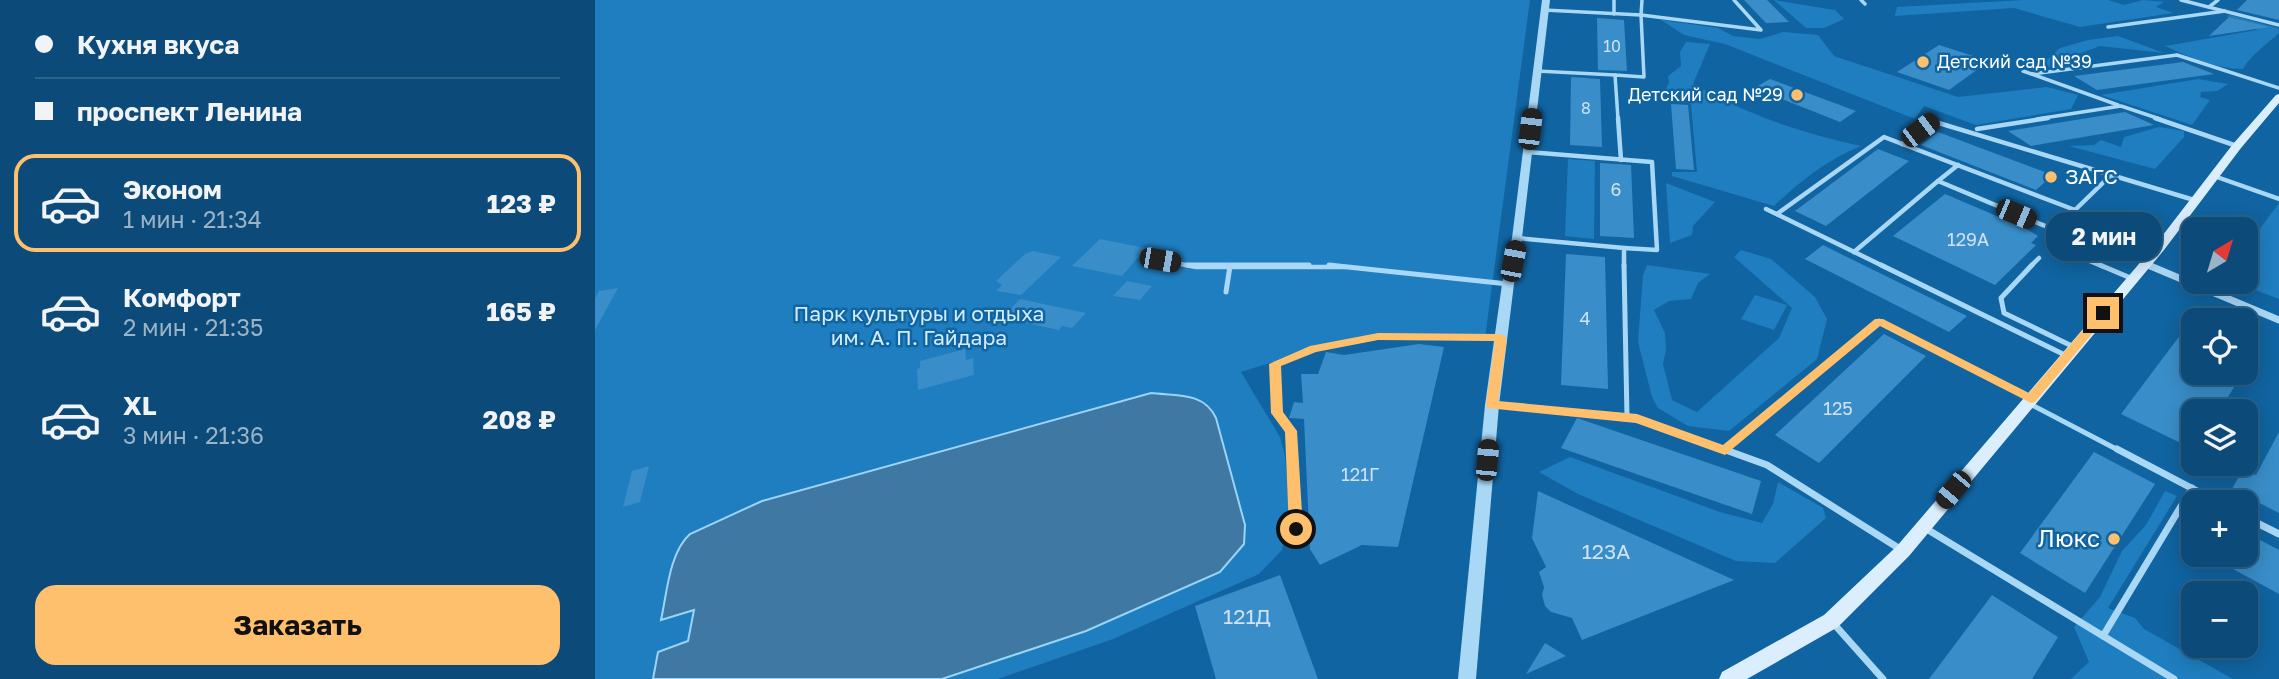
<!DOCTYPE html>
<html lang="ru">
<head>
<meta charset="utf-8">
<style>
  :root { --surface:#0c4b79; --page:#15527e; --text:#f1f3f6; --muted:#9ab3c6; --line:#2c638a; --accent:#ffc06d }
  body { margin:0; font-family:"Golos Text",sans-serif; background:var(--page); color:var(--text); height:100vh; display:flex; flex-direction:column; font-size:26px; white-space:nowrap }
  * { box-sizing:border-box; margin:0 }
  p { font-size:23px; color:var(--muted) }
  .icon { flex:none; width:38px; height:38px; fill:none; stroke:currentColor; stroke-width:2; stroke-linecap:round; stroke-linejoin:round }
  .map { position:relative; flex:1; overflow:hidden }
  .sheet { display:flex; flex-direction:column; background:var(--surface); width:595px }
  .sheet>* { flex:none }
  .top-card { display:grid; align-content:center; height:154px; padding:0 35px; background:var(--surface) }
  .needle { width:46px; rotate:38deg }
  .controls { position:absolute; left:1586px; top:217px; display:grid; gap:14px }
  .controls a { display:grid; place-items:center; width:77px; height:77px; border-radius:14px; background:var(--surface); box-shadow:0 4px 18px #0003,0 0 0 2px var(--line); font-size:35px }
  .end { position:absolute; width:32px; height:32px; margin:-16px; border:9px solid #ffc06d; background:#111; box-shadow:0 0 0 4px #111 }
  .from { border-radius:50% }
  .bubble { position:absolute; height:49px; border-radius:21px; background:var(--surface); box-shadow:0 4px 18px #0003,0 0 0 2px var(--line); font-size:23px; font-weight:700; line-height:49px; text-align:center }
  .car { position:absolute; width:21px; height:42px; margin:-21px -10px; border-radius:9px; box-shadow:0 0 5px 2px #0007; background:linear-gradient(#222 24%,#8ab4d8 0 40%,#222 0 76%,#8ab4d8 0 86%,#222 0) }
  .top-card b { display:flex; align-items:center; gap:24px; height:66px; font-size:26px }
  .top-card b+b { border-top:2px solid var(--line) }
  .top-card i { width:18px; height:18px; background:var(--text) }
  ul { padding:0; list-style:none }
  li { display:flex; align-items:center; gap:21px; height:98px; margin:0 14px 10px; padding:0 21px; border:4px solid transparent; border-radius:21px }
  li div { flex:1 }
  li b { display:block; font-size:26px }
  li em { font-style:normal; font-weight:700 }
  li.current { border-color:var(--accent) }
  li>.icon { width:63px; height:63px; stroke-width:1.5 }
  .action { display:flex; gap:14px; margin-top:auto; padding:14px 35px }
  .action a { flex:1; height:80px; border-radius:21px; background:var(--accent); color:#111; font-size:28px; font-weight:700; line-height:80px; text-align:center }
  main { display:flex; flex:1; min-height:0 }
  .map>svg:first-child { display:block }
  .green { fill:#1f7ebf }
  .water { fill:#3e78a3; stroke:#9bd4f9; stroke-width:2 }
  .building { fill:#398dc8 }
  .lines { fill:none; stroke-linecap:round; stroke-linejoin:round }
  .service-far3 { stroke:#a9d7f6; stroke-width:3.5 }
  .service-far2 { stroke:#a9d7f6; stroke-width:4.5 }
  .service-far1 { stroke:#a9d7f6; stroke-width:5 }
  .service { stroke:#a9d7f6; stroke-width:7 }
  .minor-far1 { stroke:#a9d7f6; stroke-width:6 }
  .minor { stroke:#a9d7f6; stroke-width:7 }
  .tertiary { fill:#a9d7f6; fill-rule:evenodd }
  .secondary { fill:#daeefe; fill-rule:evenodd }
  .route { fill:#ffc06d }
  .poi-dot { fill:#ffc06d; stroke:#1064a1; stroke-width:2.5 }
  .labels { text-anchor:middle; stroke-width:5; stroke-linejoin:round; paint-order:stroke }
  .far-number-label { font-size:16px; fill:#cee2f1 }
  .far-poi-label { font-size:18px; fill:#fff; stroke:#1064a1; text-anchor:start }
  .number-label { font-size:18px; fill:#cee2f1 }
  .poi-label { font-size:21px; fill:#fff; stroke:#1064a1; text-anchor:start }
  .park-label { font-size:21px; fill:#d2edfe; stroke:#1064a1 }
  .near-number-label { font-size:21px; fill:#cee2f1 }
  .near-poi-label { font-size:24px; fill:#fff; stroke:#1064a1; text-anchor:end }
</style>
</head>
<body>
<main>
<section class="sheet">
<div class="top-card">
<b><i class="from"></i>Кухня вкуса</b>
<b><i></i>проспект Ленина</b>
</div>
<ul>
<li class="current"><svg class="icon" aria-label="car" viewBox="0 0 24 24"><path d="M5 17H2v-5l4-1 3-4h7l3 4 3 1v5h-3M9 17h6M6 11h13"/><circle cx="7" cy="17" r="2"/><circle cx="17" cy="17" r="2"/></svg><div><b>Эконом</b><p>1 мин · 21:34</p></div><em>123 ₽</em></li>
<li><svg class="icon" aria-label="car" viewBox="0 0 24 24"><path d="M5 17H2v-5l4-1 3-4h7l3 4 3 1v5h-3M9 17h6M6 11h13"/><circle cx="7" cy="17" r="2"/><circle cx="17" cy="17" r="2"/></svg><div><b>Комфорт</b><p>2 мин · 21:35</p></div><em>165 ₽</em></li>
<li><svg class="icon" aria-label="car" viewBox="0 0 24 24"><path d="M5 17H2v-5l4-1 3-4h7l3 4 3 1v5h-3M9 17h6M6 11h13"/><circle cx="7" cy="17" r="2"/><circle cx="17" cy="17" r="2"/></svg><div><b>XL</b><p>3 мин · 21:36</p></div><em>208 ₽</em></li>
</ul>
<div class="action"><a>Заказать</a></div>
</section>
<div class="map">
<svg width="1684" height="679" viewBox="0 0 1684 679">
  <rect width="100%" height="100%" fill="#1064a1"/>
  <g class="green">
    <path d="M0,0H935L890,338L783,337L719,349L646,372L685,437L690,456L694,511L687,550L664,574L518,639L403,679H0Z"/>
    <path d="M1179,0L1240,10L1249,19L1229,28H1211Z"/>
    <path d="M1428,0H1513L1529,5L1548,0L1569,2L1561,7L1578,13L1485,27L1419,8L1300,16L1302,7Z"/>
    <path d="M1635,15L1683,28L1684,33C1674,42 1653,58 1648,69C1622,69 1594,57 1570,46L1662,30L1660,25L1631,16Z"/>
    <path d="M1066,20L1123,28L1138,36L1165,39L1188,32L1223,35L1239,56L1363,97L1452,87L1483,95L1476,109L1381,125L1329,106L1320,119L1130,44L1089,35Z"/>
    <path d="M1523,36L1569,53L1505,46L1483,54L1492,61L1483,64L1443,68L1465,48L1493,40Z"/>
    <path d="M1091,42L1115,44L1098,84C1153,115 1204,132 1266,146C1232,160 1205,181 1179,206L1077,176V172H1102L1096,104L1079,99L1070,90L1074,83L1073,76L1086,66L1085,52Z"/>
    <path d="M1603,79L1633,84L1622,91L1606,92L1605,97L1615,100L1597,125L1506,95Z"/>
    <path d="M1564,127L1589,131V137L1560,169L1474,146L1499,145L1506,140L1526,147L1529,137Z"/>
    <path d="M973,159L1000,161L999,239L970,236Z"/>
    <path d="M1071,183L1120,202L1098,226L1097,235L1075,243Z"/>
    <path d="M1684,203V299L1639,282H1650V249Z"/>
    <path d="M1146,250L1176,259L1220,297L1232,319L1222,359L1134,431L1093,426L1063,408L1057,397L1043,342L1048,275L1052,265L1115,274L1103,283L1096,299L1074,301L1059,310L1070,333L1071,350L1068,364L1077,400L1102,412L1184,338L1197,308L1139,257Z"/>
    <path d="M1160,295L1192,305L1179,330L1146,319Z"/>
    <path d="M975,457L1125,512L1167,523L1178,504L1183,482L1228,508L1231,518L1180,563L1141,561L983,494L944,472Z"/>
    <path d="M1570,491L1582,496L1513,608L1540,618L1549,629L1638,679H1476L1494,662L1479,627L1505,597L1527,551L1551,525Z"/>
  </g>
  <path class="water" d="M556,393C582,396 609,392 621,418L650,525L649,544L625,572L491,631L347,679H58L63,652L93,641L99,610L66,620C72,593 74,553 95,534L167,501Z"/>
  <g class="building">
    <path d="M1149,0H1172L1194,22L1171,23Z"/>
    <path d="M1652,0H1684V20L1642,10Z"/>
    <path d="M1634,17L1674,27L1614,36Z"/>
    <path d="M1002,18L1029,20L1032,71L1003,70Z"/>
    <path d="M1344,45L1394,61L1354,90L1302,72Z"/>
    <path d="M1588,62L1619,74L1502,90L1479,76Z"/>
    <path d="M976,77L1005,79L1007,147L975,145Z"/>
    <path d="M1175,79L1261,111L1245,122L1159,88Z"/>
    <path d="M1076,104L1093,105L1099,170L1081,169Z"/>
    <path d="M1530,112L1559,125L1436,146L1413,131Z"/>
    <path d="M1343,132L1458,175L1441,190L1326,145Z"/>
    <path d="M1283,149L1314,161L1231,226L1200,211Z"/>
    <path d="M1005,163L1036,165L1039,238L1005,236Z"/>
    <path d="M1350,194L1430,228L1443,236L1436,243L1441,245L1400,285L1298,236Z"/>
    <path d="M505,239L551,248L527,276L477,266Z"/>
    <path d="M1228,245L1248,255L1372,316L1354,332L1210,259Z"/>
    <path d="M438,251L466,257L426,295L401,291L407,285L401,281L430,254Z"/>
    <path d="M971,254L1010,257L1013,389L966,385Z"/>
    <path d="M532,281L557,286L545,300L518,296Z"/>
    <path d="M23,288L0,330V298L4,291Z"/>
    <path d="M425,299L491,313L477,328L467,326L464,330L417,320L421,317L410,314Z"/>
    <path d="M1598,318V373H1648L1624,411H1598V449L1526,414Z"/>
    <path d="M1289,334L1331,356L1224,463L1180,435Z"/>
    <path d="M824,344L849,347L803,547L767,545L725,565L715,549L709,419L694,418L699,402L708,403L706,374H723L731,352L749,355Z"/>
    <path d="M370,349L371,360L378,358L379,375L323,390L322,369L325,368V361Z"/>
    <path d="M982,418L1166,481L1157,514L966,448Z"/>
    <path d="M1684,432V513L1637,489L1648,469L1661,475Z"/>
    <path d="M1499,452L1560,484L1490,593L1425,553Z"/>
    <path d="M54,466L45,502L28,507L37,471Z"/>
    <path d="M943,491L1139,580L987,640L977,618L956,612L950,606L947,595L949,587L944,572L951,567L937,538Z"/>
    <path d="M1650,532L1684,550V594L1612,555H1650Z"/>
    <path d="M685,575L723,679H621L600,606Z"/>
    <path d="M1397,595L1463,637L1437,679H1334Z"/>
    <path d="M950,643L971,656L931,674Z"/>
  </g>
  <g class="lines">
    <g class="service-far3">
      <path d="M1019,0V14"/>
      <path d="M1047,0L1046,15L1166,30L1139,0"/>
      <path d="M1266,0L1270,4"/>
      <path d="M1586,0L1684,25"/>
      <path d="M1614,7L1623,0"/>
      <path d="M949,10L1046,15L1049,77L1020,75L1023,119"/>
      <path d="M1513,27L1630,11"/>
      <path d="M942,71L1020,75"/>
      <path d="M1428,71L1523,105"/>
      <path d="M1437,74L1582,55L1684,88"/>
      <path d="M1442,119L1526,106L1565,119"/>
    </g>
    <g class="service-far2">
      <path d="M1023,118L1026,160"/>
      <path d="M1560,118L1642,146"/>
      <path d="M1382,129L1453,118"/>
      <path d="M1307,144L1337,121L1599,200"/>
      <path d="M933,152L1057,162L1062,250L1029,248"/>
      <path d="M1619,176L1684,199"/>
      <path d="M1343,181L1363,165"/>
      <path d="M1171,209L1290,267"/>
      <path d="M1480,210L1516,175"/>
      <path d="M1182,214L1289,137L1480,210L1491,219L1474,236"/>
      <path d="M1491,219L1565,247"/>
      <path d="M922,238L1029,248V267"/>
      <path d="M1259,252L1343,181L1474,236L1473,252L1509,267"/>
      <path d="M565,260L601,267H750"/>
      <path d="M1435,267L1444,258"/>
    </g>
    <g class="service-far1">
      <path d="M592,265H714"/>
      <path d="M734,265L913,284"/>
      <path d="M1029,265L1032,417"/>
      <path d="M1286,265L1472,356"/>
      <path d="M1437,265L1406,298L1409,313L1479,347"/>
      <path d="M1505,265L1538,279"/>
      <path d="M631,292L635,266"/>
      <path d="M1435,404L1525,451"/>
      <path d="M900,405L1042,418L1133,451"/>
      <path d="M1130,450L1284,321L1436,399"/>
      <path d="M697,451L696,431L682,413L680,364L719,349L783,337L906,338"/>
    </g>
    <g class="service">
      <path d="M697,449L701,529"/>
      <path d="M1128,449L1172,465L1305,549"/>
      <path d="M1522,449L1623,502"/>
      <path d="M1650,517L1684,534"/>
      <path d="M1330,528L1579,679"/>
      <path d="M1239,624L1288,679"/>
      <path d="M1508,636L1597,488"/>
    </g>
    <path class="minor-far1" d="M1550,264L1557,267"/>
    <path class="minor" d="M1553,265L1684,320"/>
    <path class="tertiary" d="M947,0H955L927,238L919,284L904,405L881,679H863L890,405L907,284L917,238Z"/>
    <path class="secondary" d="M1684,94V103L1646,148L1569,250L1314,556L1243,627L1152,679H1124L1127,672L1229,615L1302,546L1561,244L1638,144L1681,95Z"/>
  </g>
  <path class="route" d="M1508,310L1514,313L1512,316L1440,402L1436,403L1285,326L1130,455L1041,423L892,408L891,405L900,341L783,340L721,352L686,366L688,412L702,431L708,529L701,535L694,529L690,432L676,413L674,364L715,346L783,333L906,334L912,338L903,401L1042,414L1128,445L1280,319H1288L1434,393L1504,311Z"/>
  <g class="poi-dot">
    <circle cx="1328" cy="62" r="7"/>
    <circle cx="1202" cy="95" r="7"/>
    <circle cx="1456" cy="177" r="7"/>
    <circle cx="1519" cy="539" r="7"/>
  </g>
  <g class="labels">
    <g class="far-number-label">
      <text x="1017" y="52">10</text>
      <text x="991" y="114">8</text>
    </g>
    <g class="far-poi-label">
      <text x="1342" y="68">Детский сад №39</text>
      <text x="1188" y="101" text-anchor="end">Детский сад №29</text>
    </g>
    <g class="number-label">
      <text x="1021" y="196">6</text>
      <text x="1373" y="246">129А</text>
      <text x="990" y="325">4</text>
      <text x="1243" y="415">125</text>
      <text x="765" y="481">121Г</text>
    </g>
    <g class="poi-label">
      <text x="1470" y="184">ЗАГС</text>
    </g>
    <g class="park-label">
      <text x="324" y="321">Парк культуры и отдыха<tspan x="324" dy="24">им. А. П. Гайдара</tspan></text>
    </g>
    <g class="near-number-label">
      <text x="1011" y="559">123А</text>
      <text x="652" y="624">121Д</text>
    </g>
    <g class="near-poi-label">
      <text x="1505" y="547">Люкс</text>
    </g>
  </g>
</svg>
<div class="controls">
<a><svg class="needle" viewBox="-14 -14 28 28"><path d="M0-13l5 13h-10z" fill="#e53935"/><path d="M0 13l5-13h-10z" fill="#9ab3c6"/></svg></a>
<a><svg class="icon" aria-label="locate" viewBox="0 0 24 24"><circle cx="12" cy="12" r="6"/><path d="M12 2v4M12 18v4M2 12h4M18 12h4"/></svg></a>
<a><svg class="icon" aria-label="layers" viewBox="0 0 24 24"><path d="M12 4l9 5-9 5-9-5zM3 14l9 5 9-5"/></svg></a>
<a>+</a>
<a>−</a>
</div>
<i class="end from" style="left:701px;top:529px"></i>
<i class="end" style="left:1508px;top:313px"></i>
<div class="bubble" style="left:1451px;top:212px;width:116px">2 мин</div>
<i class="car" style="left:935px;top:129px;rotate:7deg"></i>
<i class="car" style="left:1325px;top:130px;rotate:53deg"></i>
<i class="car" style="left:1421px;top:214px;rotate:113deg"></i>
<i class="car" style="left:565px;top:260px;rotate:100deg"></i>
<i class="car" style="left:918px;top:261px;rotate:11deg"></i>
<i class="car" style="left:892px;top:460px;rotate:5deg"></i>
<i class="car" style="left:1358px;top:490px;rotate:220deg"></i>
</div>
</main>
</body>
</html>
